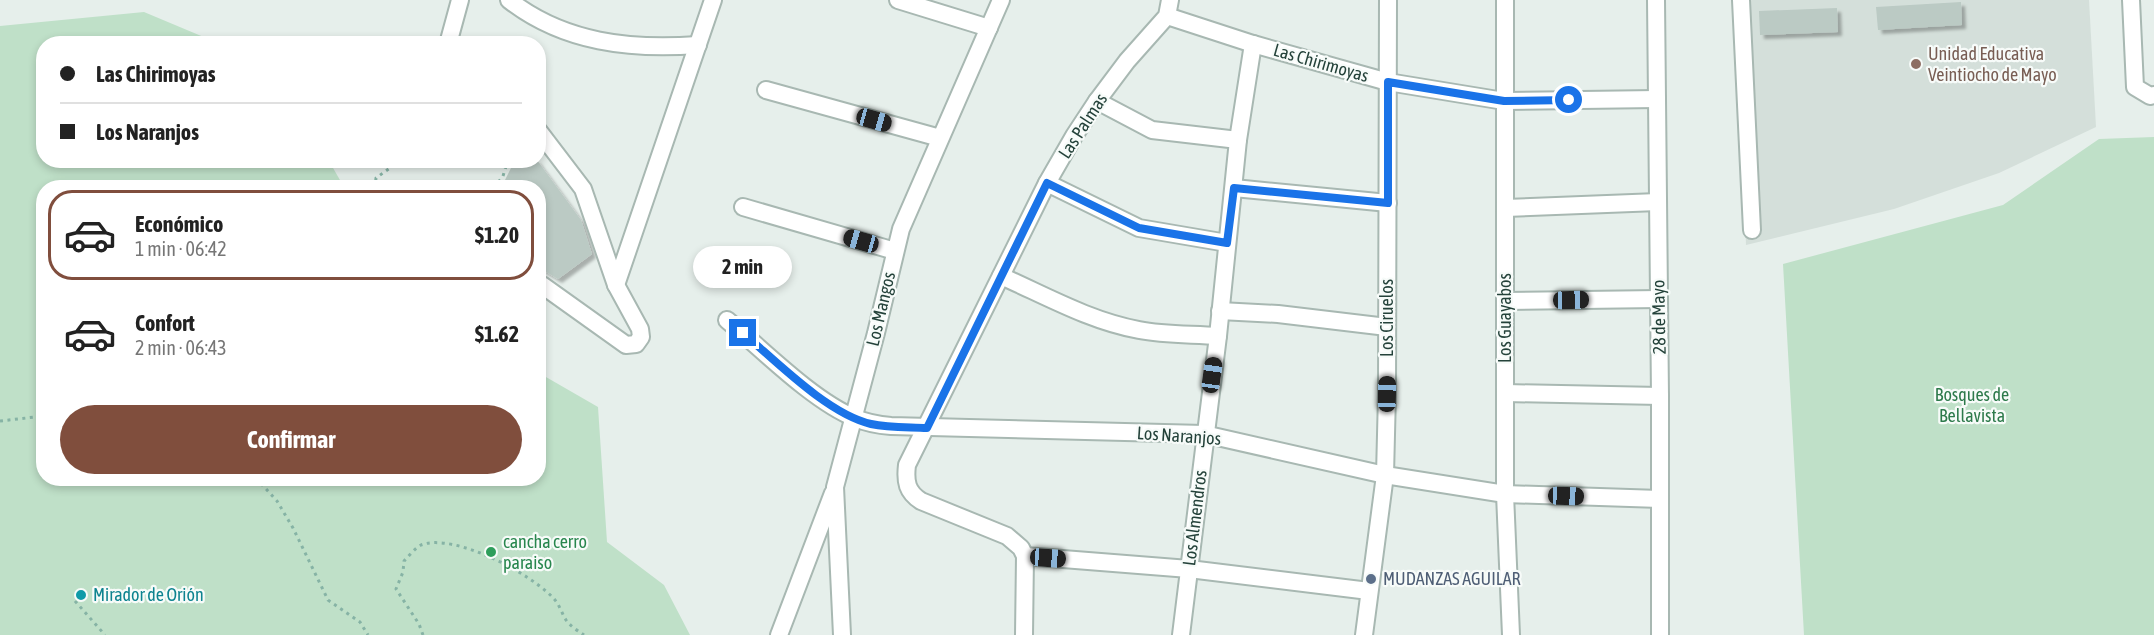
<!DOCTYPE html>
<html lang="es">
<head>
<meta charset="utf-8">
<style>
  :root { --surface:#fff; --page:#f2f2f2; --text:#222; --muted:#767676; --line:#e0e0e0; --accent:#804e3d }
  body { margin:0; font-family:"Asap Condensed",sans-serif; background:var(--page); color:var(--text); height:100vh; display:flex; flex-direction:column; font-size:22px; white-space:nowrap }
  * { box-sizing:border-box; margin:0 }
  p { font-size:20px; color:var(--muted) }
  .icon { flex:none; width:33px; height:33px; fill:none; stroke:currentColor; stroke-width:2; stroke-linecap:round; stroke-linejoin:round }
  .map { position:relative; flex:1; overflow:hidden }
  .drawer { position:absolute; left:36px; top:180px; width:510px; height:306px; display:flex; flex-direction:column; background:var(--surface); border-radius:24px; box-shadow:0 3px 9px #0003 }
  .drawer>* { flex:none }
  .hud { position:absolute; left:36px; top:36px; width:510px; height:132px; border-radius:24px; box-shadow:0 3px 9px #0003; display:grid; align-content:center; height:132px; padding:0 24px; background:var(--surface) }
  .end { position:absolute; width:27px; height:27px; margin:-14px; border:8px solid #1a73e8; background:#fff; box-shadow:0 0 0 3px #fff }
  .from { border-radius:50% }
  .bubble { position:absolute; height:42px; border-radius:21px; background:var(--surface); box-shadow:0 3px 9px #0003; font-size:20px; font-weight:700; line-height:42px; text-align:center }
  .car { position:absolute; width:18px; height:36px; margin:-18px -9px; border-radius:8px; box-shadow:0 0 4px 2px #0007; background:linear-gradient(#222 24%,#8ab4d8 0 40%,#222 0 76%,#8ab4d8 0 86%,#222 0) }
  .hud b { display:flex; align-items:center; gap:21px; height:57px; font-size:22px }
  .hud b+b { border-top:2px solid var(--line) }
  .hud i { width:15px; height:15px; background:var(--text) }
  ul { padding:10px 0 0; list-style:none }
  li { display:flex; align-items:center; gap:18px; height:90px; margin:0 12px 9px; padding:0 12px; border:3px solid transparent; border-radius:24px }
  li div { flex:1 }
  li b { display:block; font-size:22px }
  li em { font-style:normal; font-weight:700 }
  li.current { border-color:var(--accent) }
  li>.icon { width:54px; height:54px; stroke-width:1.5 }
  .primary-button { display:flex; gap:12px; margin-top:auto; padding:12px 24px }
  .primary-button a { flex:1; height:69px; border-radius:36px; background:var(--accent); color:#fff; font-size:24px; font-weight:700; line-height:69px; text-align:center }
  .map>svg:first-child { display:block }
  .built { fill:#d4dfda }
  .green { fill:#bfe0c8 }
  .building { fill:#bbcac4; filter:url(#shadow) }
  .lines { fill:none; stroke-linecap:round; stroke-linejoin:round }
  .minor-casing { stroke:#a8b8b2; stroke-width:20 }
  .path { stroke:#86b3a5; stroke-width:3; stroke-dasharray:3 4.5; stroke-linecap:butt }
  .minor { stroke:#fff; stroke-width:16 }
  .route { stroke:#1a73e8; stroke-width:8 }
  .education-dot { fill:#8d6e63; stroke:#f7fbf9; stroke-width:2 }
  .leisure-dot { fill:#2e9e5b; stroke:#f7fbf9; stroke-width:2 }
  .service-dot { fill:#5c6f8a; stroke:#f7fbf9; stroke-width:2 }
  .culture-dot { fill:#0f9aa8; stroke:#f7fbf9; stroke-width:2 }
  .labels { text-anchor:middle; stroke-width:4.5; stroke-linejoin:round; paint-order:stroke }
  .education-label { font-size:18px; fill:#785e54; stroke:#f7fbf9; text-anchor:start }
  .street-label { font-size:18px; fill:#24423a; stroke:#f7fbf9 }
  .park-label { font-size:18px; fill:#2d7a4b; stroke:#f7fbf9 }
  .leisure-label { font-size:18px; fill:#27864d; stroke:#f7fbf9; text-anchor:start }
  .service-label { font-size:18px; fill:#4e5e75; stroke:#f7fbf9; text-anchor:start }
  .culture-label { font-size:18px; fill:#0d838f; stroke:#f7fbf9; text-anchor:start }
</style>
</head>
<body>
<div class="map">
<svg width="2154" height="635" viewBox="0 0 2154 635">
  <defs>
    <filter id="shadow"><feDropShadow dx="4" dy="4" stdDeviation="1.5" flood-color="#0004"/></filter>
  </defs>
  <rect width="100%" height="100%" fill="#e6efeb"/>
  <path class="built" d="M1738,0H2089L2096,127L1999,173L1894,209L1746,245Z"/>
  <g class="green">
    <path d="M144,12L218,43L44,44V160L329,161L344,187L44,188V478H538L539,373L598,407L607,542L664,585L690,635H0V26Z"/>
    <path d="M2154,137V635H1804L1783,264L2003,205L2099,139Z"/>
  </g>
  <g class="building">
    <path d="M1961,2L1962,25L1878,30L1876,7Z"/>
    <path d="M1837,8L1838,32L1760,35L1759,11Z"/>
    <path d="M515,160H537L581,220L592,254L558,279L538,267V188H501Z"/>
  </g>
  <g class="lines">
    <g class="minor-casing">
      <g id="minor">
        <path d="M509,0C564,43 631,50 698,45"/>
        <path d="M898,0L989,28"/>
        <path d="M1505,0V494L1511,635"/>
        <path d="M1656,0L1660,396V635"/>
        <path d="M1741,0L1752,230"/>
        <path d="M2131,0L2135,87L2150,96L2154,95"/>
        <path d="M1167,16L1253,44L1388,82L1504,101L1657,99"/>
        <path d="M448,44L460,0"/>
        <path d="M766,90L940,138"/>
        <path d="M1097,101L1152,130L1238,140"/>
        <path d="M538,130L583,189L616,285L640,329L641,337L636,344L626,345L542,285"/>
        <path d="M1047,183L1139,228L1227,243"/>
        <path d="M1234,188L1388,203"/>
        <path d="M743,207L895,251"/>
        <path d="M1505,208L1658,202"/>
        <path d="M1001,276C1046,296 1090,321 1139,330C1164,335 1192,334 1218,336"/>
        <path d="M616,285L713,0"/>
        <path d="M1505,301L1659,299"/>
        <path d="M1220,311L1278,314L1387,327"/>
        <path d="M727,320C763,350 813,401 855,418C867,423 878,425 891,426L1204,434L1385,475L1505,494L1660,499"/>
        <path d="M1506,393L1660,396"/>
        <path d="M1025,556L1189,569L1369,591"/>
        <path d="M779,635L833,493"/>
        <path d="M842,635L835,487L876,333L901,229L1001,0"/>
        <path d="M1024,635L1025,556L1021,548L1007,536L921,501C907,492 905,482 907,465L1047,183L1074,136L1097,101L1127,61L1167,16L1170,0"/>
        <path d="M1181,635L1218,336L1238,140L1253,44"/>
        <path d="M1364,635L1385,475L1387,394L1388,0"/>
      </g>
    </g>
    <g class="path">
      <path d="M375,188L376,178L401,160"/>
      <path d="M494,188L503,176L508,160"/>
      <path d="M0,421L44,416"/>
      <path d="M256,478L277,501L293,528L328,600L360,622L368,635"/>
      <path d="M75,601L105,635"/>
      <path d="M423,635L419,624L396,589L403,572L404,561C409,556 415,548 421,545C454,532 534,575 555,600C560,606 562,614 566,620C570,626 578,631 584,635"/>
    </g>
    <use href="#minor" class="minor"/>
  </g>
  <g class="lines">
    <path class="route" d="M743,333C777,362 828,414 871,424C889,428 908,427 927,428L1047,183L1139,228L1227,243L1234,188L1388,203V82L1504,101L1569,100"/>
  </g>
  <circle class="education-dot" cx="1916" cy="64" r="6"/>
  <circle class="leisure-dot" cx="491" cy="552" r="6"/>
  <circle class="service-dot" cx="1371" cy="579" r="6"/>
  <circle class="culture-dot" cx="81" cy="595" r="6"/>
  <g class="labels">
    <g class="education-label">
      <text x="1928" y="60">Unidad Educativa<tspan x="1928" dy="21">Veintiocho de Mayo</tspan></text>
    </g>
    <g class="street-label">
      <text transform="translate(1321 63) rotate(16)" y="6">Las Chirimoyas</text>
      <text transform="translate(1083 126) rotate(-57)" y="6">Las Palmas</text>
      <text transform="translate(881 309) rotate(-77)" y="6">Los Mangos</text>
      <text transform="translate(1659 317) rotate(-91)" y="6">28 de Mayo</text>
      <text transform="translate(1387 318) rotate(-90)" y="6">Los Ciruelos</text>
      <text transform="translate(1505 318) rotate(-90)" y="6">Los Guayabos</text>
      <text transform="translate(1179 436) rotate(4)" y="6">Los Naranjos</text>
      <text transform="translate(1195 518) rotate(-83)" y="6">Los Almendros</text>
    </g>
    <g class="park-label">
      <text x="1972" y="401">Bosques de<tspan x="1972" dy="21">Bellavista</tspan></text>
    </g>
    <g class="leisure-label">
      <text x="503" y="548">cancha cerro<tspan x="503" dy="21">paraiso</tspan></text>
    </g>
    <g class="service-label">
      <text x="1383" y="585">MUDANZAS AGUILAR</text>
    </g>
    <g class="culture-label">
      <text x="93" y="601">Mirador de Orión</text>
    </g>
  </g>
</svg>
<i class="end from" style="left:1569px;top:100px"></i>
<i class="end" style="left:743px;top:333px"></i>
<div class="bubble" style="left:693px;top:246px;width:99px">2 min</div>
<i class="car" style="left:874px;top:120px;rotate:106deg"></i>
<i class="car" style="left:861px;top:241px;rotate:286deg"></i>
<i class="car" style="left:1571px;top:300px;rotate:89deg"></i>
<i class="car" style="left:1212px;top:375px;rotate:8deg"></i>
<i class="car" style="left:1387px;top:394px;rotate:1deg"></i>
<i class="car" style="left:1566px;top:496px;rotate:92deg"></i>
<i class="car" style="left:1048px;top:558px;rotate:94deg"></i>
<div class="hud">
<b><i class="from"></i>Las Chirimoyas</b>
<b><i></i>Los Naranjos</b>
</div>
<section class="drawer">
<ul>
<li class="current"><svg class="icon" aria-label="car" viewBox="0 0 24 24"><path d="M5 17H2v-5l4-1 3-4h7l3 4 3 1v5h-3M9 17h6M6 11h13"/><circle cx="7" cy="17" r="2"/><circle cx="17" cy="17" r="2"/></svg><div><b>Económico</b><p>1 min · 06:42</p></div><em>$1.20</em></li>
<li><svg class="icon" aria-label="car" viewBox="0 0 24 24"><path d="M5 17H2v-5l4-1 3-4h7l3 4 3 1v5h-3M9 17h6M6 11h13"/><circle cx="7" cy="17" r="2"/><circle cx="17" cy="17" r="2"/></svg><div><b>Confort</b><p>2 min · 06:43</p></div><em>$1.62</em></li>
</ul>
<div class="primary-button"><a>Confirmar</a></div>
</section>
</div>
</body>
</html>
